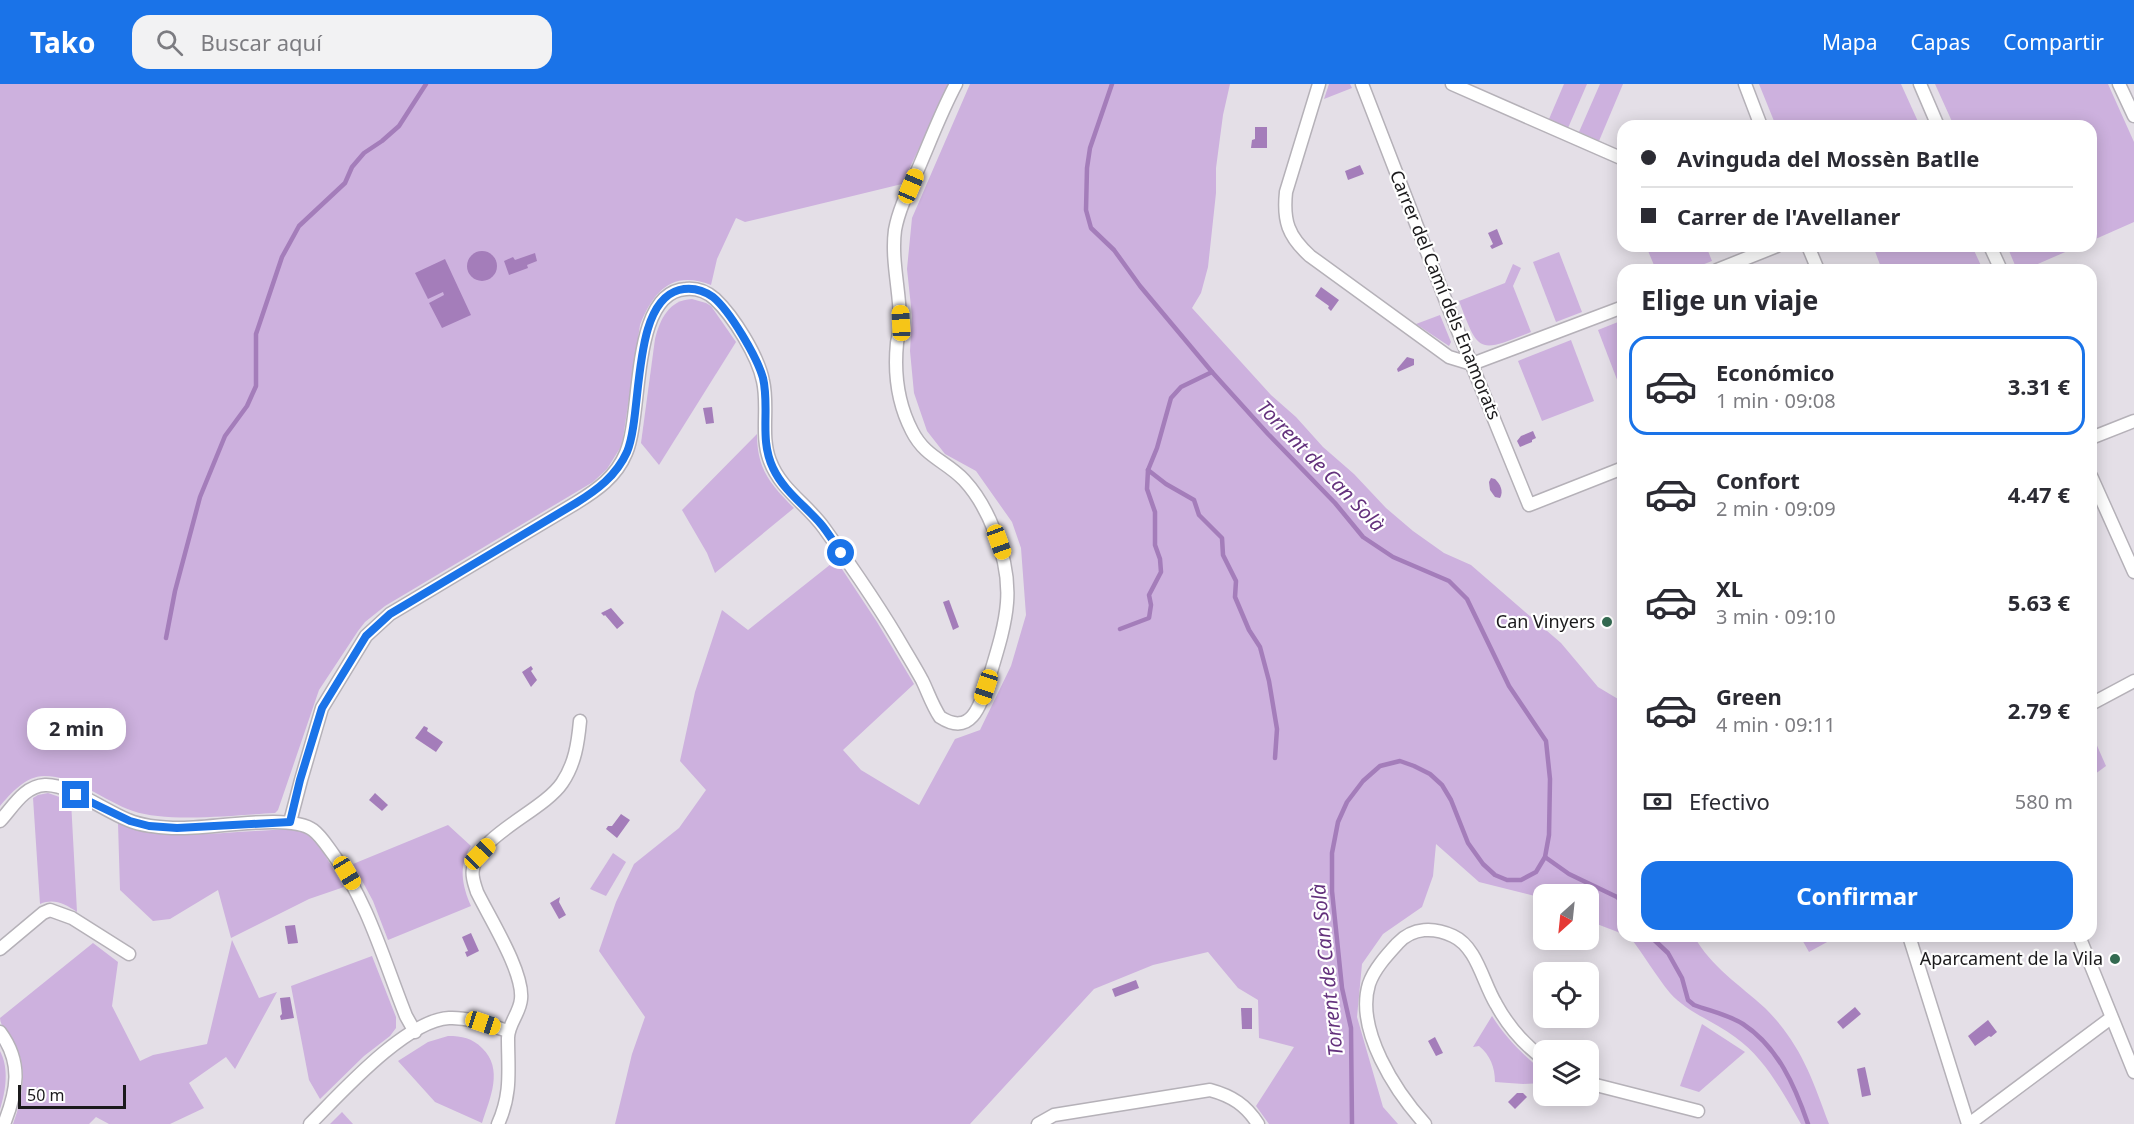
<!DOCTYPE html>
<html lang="es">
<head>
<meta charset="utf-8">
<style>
  :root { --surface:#fff; --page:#f2f2f3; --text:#2b2b33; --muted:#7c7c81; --line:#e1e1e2; --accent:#1a73e8 }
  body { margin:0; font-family:"Noto Sans",sans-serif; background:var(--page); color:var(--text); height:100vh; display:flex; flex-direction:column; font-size:22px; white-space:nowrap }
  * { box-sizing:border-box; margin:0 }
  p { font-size:20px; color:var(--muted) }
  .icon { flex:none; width:33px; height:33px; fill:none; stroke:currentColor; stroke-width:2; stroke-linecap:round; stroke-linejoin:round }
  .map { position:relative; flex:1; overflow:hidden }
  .drawer { position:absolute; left:1617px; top:180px; width:480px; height:678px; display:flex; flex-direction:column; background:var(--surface); border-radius:18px; box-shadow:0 3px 15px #0003 }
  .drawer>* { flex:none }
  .guide { position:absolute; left:1617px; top:36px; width:480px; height:132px; border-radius:18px; box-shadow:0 3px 15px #0003; display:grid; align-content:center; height:132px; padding:0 24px; background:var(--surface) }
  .needle { width:39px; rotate:207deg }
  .fabs { position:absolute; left:1533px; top:800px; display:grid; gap:12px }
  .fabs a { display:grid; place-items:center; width:66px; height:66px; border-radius:12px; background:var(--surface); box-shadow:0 3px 15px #0003; font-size:30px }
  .scale { position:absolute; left:18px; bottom:15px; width:108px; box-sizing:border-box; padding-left:6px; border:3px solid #1b1a1c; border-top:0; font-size:16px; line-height:21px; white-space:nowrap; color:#1b1a1c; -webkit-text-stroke:4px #fff; paint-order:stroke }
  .end { position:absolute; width:27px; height:27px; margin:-14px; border:8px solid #1a73e8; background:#fff; box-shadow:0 0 0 3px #fff }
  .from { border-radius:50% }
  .bubble { position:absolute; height:42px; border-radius:18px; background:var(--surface); box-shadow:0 3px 15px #0003; font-size:20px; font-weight:700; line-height:42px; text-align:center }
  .car { position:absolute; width:18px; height:36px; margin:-18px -9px; border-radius:8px; box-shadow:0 0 4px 2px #0007; background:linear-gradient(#f5c518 24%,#345 0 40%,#f5c518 0 76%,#345 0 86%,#f5c518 0) }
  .guide b { display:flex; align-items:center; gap:21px; height:57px; font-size:22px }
  .guide b+b { border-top:2px solid var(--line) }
  .guide i { width:15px; height:15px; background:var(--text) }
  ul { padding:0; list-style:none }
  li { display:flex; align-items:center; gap:18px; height:99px; margin:0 12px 9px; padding:0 12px; border:3px solid transparent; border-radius:18px }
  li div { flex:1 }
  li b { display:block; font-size:22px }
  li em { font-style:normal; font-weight:700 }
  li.current { border-color:var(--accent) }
  li>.icon { width:54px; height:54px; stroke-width:1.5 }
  h2 { padding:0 24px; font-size:27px; line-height:72px }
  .pay { display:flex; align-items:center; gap:15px; height:66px; padding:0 24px; font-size:22px }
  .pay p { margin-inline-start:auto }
  .primary-button { display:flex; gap:12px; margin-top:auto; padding:12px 24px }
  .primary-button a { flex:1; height:69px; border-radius:18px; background:var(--accent); color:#fff; font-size:24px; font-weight:700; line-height:69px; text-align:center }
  header { display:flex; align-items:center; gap:36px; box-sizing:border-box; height:84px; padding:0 30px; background:var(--accent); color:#fff }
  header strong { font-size:28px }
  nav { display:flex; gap:33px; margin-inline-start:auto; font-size:21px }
  .search { width:420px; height:54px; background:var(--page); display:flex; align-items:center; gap:15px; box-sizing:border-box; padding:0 21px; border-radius:18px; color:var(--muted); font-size:22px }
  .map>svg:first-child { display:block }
  .green { fill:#cdb1de }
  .water { fill:#a47dba }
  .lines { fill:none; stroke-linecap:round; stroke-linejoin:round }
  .stream { stroke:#a47dba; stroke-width:4.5 }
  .minor-casing { stroke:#b5b1b8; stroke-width:15 }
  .minor { stroke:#fff; stroke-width:12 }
  .route { stroke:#1a73e8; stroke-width:8 }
  .poi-dot { fill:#336a51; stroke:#fff; stroke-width:2 }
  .labels { text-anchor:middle; stroke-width:4.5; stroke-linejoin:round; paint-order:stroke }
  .street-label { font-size:18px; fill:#1b1a1c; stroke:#fff }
  .poi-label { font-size:18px; fill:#1b1a1c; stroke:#fff; text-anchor:end }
  .water-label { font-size:20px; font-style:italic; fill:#64327d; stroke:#fff }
</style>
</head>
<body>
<header>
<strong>Tako</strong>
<div class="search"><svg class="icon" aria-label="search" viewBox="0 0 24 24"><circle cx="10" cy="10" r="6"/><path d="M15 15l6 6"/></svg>Buscar aquí</div>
<nav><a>Mapa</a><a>Capas</a><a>Compartir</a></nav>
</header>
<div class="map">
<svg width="2134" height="1040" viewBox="0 0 2134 1040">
  <rect width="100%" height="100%" fill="#e4dfe7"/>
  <g class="green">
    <path d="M0,0H950L902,100L745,138L736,134L717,175L711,201C673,186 654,206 640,241L622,361L607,385L593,398L385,522L365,538L358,547L319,606L278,726L275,729C237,731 167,739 133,727C104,717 76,692 44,692C26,692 11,709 0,722Z"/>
    <path d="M970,0H1230L1223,31L1216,84V109L1208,183L1201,209L1192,224L1271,311L1296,333L1323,363L1354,390L1386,424L1413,447L1444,469L1471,481L1561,559L1598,603L1623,618V850L1589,837L1588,810H1544L1543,817L1539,813L1479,798L1436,760L1433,792L1422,823L1383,850L1362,880L1357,933L1383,1023L1398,1040H1269L1256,1022L1294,963L1259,954L1258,916L1238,904L1208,868L1153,881L1094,905L970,1040H615L632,970L645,933L599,867L616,818L634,780L679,744L706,706L680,677L695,608L722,526L748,546L836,476L877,538L914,600L843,666L861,686L919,721L955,655L980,646L1011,582L1026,531L1021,464L1012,438L976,387L945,370L927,347L914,309L910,267L912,232L907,185L912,134Z"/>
    <path d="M1329,0H1350L1352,4L1324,15Z"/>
    <path d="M1564,0H1587L1568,44L1549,35Z"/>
    <path d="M1600,0H1623L1599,57L1579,48Z"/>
    <path d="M1759,0H1901L1920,42H1776Z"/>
    <path d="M1935,0H2108L2134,58V138L2091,157V42H1954Z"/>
    <path d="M1646,162H1706L1712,177L1689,186H1656Z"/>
    <path d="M1873,162H1972L1983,186H1882Z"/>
    <path d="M2007,162H2079L2024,186H2017Z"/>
    <path d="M1559,168L1582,228L1556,238L1533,178Z"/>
    <path d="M1513,180L1521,184L1513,202L1531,248C1478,269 1479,270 1459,217L1505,199Z"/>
    <path d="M692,215L706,219L711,222L736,258L659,381L641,359L655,255C660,235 669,216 692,215Z"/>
    <path d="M1440,231L1451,258L1449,262L1416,240Z"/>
    <path d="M1623,236V305L1621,306L1598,246Z"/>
    <path d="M1571,256L1594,317L1542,337L1518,277Z"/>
    <path d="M757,350C757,385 770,400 794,424L715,489L707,469L682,426Z"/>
    <path d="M2091,648L2106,682L2091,693Z"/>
    <path d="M48,709L71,717L77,828C65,820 54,814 40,820L33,714L38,711Z"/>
    <path d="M118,739C161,757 210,749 255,747C270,747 292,742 306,750C320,758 335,789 344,803L309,815L231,854L218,806L170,835L153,837L120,806Z"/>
    <path d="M448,741L471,762C458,782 462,801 471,822L388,856L373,817L353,780Z"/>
    <path d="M613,769L626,778L606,812L590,805Z"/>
    <path d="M1627,852H1694C1711,883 1740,901 1765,924C1801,960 1812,994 1829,1040H1801C1783,1009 1765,974 1735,953C1714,937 1688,929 1670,909C1656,892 1644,871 1630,853Z"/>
    <path d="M1800,852H1838L1809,868Z"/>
    <path d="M232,856L259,914L277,908L235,985L226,973L189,999L204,1024L170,1040H109L96,1033L89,1040H13C23,1014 28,982 14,958C10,950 0,943 0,934L93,859L118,878L112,922L140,977L153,971L207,960Z"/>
    <path d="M372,872L396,933V944L390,952L364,972L320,1015L309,996L291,902Z"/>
    <path d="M1492,932C1506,954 1523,971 1543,987V999L1523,1000L1495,998C1495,983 1490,971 1479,962L1473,963Z"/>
    <path d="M1702,940L1745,968L1699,1008L1680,1002Z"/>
    <path d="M448,952C462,952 472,954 482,964C504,985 490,1014 482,1039L435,1018L398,977L428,958Z"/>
    <path d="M0,967C9,984 6,1006 0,1025Z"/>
    <path d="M342,1028L353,1040H330Z"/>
  </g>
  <g class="water">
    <path d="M1255,43H1267V64H1251L1252,56L1255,55Z"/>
    <path d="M1360,81L1364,90L1348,96L1345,87Z"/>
    <path d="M1497,145L1503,160L1492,165L1490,162L1493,160L1488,149Z"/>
    <circle cx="482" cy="182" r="15"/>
    <path d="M535,169L537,177L527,181L528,184L509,191L504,177L513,173L515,176Z"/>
    <path d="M445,175L471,231L442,244L429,219L444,211L443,208L428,215L415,189Z"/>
    <path d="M1321,203L1339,216L1331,227L1328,224L1329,222L1315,212Z"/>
    <path d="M1407,273L1414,275V281L1398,288L1397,285Z"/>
    <path d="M712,323L714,339L706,340L703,324Z"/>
    <path d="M1533,347L1536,354L1532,356V358L1520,363L1517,357L1521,352Z"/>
    <path d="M1491,394L1495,395C1500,400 1504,407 1500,414L1495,413L1490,406L1489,398Z"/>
    <path d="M949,516L959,543L953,546L943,518Z"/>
    <path d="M611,524L624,539L617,545L605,531L604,532L601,529Z"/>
    <path d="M531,582L533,585L531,587L537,596L531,603L522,588Z"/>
    <path d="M424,642L428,644L427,647L443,658L436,668L415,654Z"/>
    <path d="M375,709L388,721L382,727L369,716Z"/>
    <path d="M621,730L630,736L617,754L606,745L608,742H612Z"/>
    <path d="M560,813L559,818L566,831L559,835L550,819Z"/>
    <path d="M295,841L298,859L288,860L285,842Z"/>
    <path d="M471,849L479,867L467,873L465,868L468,867L462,853Z"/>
    <path d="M1136,896L1139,904L1115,913L1112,905Z"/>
    <path d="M290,913L294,934L281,936L280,932L282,930L280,914Z"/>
    <path d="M1855,923L1861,930L1843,945L1837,938Z"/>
    <path d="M1241,924H1252V945H1242Z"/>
    <path d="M1988,936L1997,948L1991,953L1989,952L1975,962L1968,952Z"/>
    <path d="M1435,953L1443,969L1436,972L1428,957Z"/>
    <path d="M1865,983L1871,1011L1862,1013L1857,985Z"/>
    <path d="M1517,1009H1523L1527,1013L1515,1025L1508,1018Z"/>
  </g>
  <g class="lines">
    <g class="stream">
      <path d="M1112,0L1090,64L1087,84L1086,126L1091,144L1114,166L1140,202L1212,288L1268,350L1335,419L1363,453L1393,473L1449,497L1467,515L1509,602L1546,657L1550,695L1549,751L1545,773L1536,788L1521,796H1507L1495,791L1483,780L1468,759L1451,716L1442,701L1430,690L1414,682L1400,677L1380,682L1363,697L1347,718L1338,738L1332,769V807L1342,904L1351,944L1352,1040"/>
      <path d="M1148,386L1166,400L1194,416L1199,431L1222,454L1223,471L1236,497L1235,513L1249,546L1260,563L1269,597L1277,645L1275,674"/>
      <path d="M1120,545L1149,534L1151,521L1149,511L1161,488L1160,475L1155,461V428L1147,405L1148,386L1157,364L1171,314L1181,303L1212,288"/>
      <path d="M166,554L175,507L200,413L225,352L247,322L256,302V250L282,173L299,142L345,99L352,83L364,69L382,57L399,42L426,0"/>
      <path d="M1545,773L1569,790L1617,813L1623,819"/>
      <path d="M1650,852L1668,869L1682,894L1688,916L1694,921C1710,927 1729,931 1743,940C1778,963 1795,1002 1808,1040"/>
    </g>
    <g class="minor-casing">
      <g id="minor">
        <path d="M1319,0L1286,108C1283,137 1288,152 1310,172L1449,273L1472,280L1623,223"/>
        <path d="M1362,0L1449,225L1529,421L1623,384"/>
        <path d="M1452,0L1623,75"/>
        <path d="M1745,0L1761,42"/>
        <path d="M1920,0L1938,42"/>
        <path d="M2119,0L2134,32"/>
        <path d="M1808,162L1818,186"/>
        <path d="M1990,162L2001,186"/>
        <path d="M1717,186L1777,162"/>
        <path d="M2091,354L2134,337"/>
        <path d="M2091,392L2134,488"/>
        <path d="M2091,620L2134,597"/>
        <path d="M0,737C13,723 24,702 45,701C69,700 105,727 128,736C142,742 158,743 173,744C205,746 290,728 313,746C321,752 327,762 333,770C368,818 384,877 406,932L415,948"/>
        <path d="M290,738L301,696L322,624L366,552L390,530L576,419C597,406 616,393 626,369C643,330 630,208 686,205C697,204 707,208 715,215C734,233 758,272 763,297C769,323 760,352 770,377C781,406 807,420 824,444C852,483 880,523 904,565C910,575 916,585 922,596C928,608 932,621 940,633C974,655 982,615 990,591C1007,535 1017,503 994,446C987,428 977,410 964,396C946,377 925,373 912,347C898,320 894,289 897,259C898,252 901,244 900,237C900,207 891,176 895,146C899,124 910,103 919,83C931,55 942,26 956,0"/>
        <path d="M1909,852L1968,1040"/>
        <path d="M2079,852L2134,988"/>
        <path d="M0,865L43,829L50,826L72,834L129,870"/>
        <path d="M0,948C23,979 17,1007 4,1040"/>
        <path d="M1588,999L1698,1027"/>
        <path d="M310,1040C340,1010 406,936 449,934C469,933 489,941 508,947"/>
        <path d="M498,1040C512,1009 508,986 508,954C508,940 520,929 521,915C524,888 489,833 477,808C475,801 471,793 473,785C478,751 543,727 562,699C575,680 578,659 580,637"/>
        <path d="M1038,1040L1054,1031L1210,1006C1232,1012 1246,1021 1258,1040"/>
        <path d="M1425,1040C1396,1008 1355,946 1369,900C1374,885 1387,871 1398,859C1413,843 1434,843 1453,852C1477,863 1483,899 1496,920C1508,942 1523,960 1544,975"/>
        <path d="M1969,1040L2111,934"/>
      </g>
    </g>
    <use href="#minor" class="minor"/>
  </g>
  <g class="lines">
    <path class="route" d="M76,711L130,737L149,742L177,744L290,738L300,696L322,624L366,552L390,530L576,419C597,406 616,392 627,368C643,330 631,219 679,206C691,203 703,206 713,213C730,227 757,273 763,294C770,324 759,355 773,384C783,406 804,421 820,439C828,448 834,459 841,469"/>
  </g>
  <g class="poi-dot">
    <circle cx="1607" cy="538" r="6"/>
    <circle cx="2115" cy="875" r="6"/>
  </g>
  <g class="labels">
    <g class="street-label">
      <text transform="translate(1445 211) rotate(68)" y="6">Carrer del Camí dels Enamorats</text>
    </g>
    <g class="poi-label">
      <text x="1595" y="544">Can Vinyers</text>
      <text x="2103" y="881">Aparcament de la Vila</text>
    </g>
    <g class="water-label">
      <text transform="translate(1321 382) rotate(46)" y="7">Torrent de Can Solà</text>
      <text transform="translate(1327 886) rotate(-96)" y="7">Torrent de Can Solà</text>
    </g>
  </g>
</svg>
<div class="fabs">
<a><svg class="needle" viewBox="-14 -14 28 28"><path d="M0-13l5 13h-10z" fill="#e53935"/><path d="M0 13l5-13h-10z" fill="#7c7c81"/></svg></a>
<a><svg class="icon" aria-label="locate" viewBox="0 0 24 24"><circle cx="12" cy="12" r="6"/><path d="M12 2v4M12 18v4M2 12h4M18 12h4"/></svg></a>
<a><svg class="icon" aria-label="layers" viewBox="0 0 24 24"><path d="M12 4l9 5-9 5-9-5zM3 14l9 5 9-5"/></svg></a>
</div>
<div class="scale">50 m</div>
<i class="end from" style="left:841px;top:469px"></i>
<i class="end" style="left:76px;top:711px"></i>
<div class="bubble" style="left:27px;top:624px;width:99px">2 min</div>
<i class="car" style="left:911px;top:102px;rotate:23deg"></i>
<i class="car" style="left:901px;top:239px;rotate:357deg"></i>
<i class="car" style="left:999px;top:458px;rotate:160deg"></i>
<i class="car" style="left:986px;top:603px;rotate:198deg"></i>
<i class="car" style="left:480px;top:770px;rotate:44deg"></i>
<i class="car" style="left:347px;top:789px;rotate:149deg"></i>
<i class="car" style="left:483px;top:939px;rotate:108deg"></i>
<div class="guide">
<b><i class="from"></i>Avinguda del Mossèn Batlle</b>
<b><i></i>Carrer de l'Avellaner</b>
</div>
<section class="drawer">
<h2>Elige un viaje</h2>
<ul>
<li class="current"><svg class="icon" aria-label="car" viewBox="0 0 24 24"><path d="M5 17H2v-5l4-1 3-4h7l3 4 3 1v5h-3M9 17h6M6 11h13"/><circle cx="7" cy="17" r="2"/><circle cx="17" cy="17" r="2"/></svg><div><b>Económico</b><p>1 min · 09:08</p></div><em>3.31 €</em></li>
<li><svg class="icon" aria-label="car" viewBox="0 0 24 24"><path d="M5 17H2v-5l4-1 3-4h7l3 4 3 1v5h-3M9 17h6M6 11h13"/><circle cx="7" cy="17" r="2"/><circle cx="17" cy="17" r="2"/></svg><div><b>Confort</b><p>2 min · 09:09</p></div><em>4.47 €</em></li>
<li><svg class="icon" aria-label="car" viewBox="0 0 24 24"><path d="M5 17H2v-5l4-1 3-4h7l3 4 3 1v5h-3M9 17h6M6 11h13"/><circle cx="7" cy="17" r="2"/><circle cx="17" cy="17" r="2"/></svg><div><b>XL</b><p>3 min · 09:10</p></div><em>5.63 €</em></li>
<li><svg class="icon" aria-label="car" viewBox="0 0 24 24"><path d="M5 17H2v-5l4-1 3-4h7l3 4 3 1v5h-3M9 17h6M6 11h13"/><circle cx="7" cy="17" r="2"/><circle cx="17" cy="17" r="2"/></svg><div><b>Green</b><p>4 min · 09:11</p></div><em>2.79 €</em></li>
</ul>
<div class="pay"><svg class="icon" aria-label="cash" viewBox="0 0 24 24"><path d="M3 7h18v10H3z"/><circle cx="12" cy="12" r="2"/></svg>Efectivo<p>580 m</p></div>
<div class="primary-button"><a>Confirmar</a></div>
</section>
</div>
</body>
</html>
